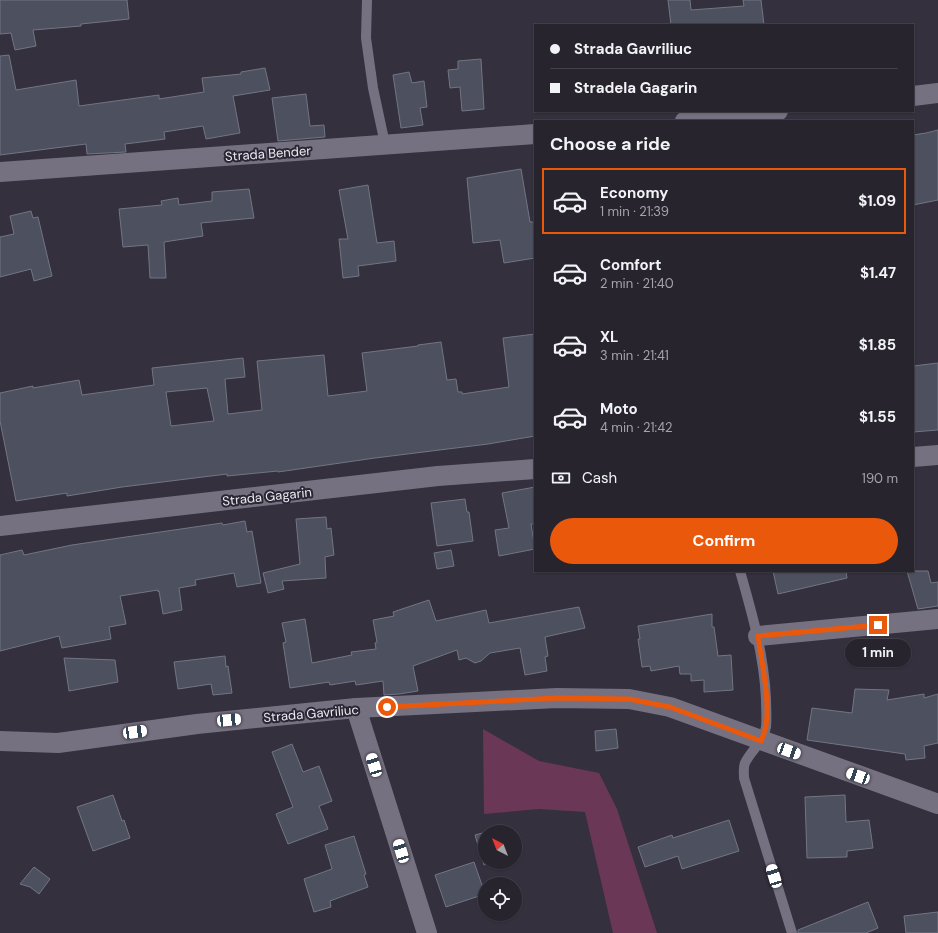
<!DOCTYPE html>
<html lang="en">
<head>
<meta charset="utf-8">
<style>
  :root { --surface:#27242e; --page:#33303a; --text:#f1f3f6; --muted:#a4a4aa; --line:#43414a; --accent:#ea580c }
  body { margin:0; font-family:"DM Sans",sans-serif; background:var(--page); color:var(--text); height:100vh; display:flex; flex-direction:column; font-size:15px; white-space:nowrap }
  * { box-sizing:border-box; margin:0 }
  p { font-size:13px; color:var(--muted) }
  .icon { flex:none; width:22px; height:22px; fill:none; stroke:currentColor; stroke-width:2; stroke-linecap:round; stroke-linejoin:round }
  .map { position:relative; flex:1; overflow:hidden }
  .drawer { position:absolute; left:534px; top:120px; width:380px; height:452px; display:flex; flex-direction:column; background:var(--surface); border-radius:0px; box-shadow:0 1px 3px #0004,0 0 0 1px var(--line) }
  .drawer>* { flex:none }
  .hud { position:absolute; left:534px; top:24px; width:380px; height:88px; border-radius:0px; box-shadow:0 1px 3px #0004,0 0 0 1px var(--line); display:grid; align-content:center; height:88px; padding:0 16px; background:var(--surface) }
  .needle { width:26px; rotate:318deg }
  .tools { position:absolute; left:478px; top:825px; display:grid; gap:8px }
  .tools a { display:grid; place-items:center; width:44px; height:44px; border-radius:50%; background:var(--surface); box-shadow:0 1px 3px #0004,0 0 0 1px var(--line); font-size:20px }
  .end { position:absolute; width:18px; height:18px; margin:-9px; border:5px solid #ea580c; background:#fff; box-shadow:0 0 0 2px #fff }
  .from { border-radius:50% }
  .bubble { position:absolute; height:28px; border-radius:14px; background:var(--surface); box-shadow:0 1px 3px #0004,0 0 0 1px var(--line); font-size:13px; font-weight:700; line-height:28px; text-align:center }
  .car { position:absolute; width:12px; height:24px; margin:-12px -6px; border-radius:5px; box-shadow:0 0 3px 1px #0007; background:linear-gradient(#fff 24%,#345 0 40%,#fff 0 76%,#345 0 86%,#fff 0) }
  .hud b { display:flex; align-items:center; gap:14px; height:38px; font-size:15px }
  .hud b+b { border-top:1px solid var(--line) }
  .hud i { width:10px; height:10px; background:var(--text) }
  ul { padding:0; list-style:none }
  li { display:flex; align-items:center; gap:12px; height:66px; margin:0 8px 6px; padding:0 8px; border:2px solid transparent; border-radius:0px }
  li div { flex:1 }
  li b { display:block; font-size:15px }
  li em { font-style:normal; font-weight:700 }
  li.active { border-color:var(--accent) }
  li>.icon { width:36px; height:36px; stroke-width:1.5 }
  h2 { padding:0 16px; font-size:18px; line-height:48px }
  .pay { display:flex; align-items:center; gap:10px; height:44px; padding:0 16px; font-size:15px }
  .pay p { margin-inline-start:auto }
  .cta { display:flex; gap:8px; margin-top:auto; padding:8px 16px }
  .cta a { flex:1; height:46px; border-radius:24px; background:var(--accent); color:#fff; font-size:16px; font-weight:700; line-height:46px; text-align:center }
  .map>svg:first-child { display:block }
  .green { fill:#6b3757 }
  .building { fill:#4d505e; stroke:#727585; fill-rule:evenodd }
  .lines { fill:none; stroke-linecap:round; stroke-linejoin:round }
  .lane { stroke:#767181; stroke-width:10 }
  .street { stroke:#767181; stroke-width:20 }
  .route { stroke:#ea580c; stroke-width:5 }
  .labels { text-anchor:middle; stroke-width:4; stroke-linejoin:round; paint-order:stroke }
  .street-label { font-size:13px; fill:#edeaf3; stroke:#2a2633 }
</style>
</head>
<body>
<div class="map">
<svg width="938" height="933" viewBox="0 0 938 933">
  <rect width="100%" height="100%" fill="#34303e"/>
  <path class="green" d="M483,729L539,761L599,773L617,809L657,933H613L585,812L539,809L484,814Z"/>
  <g class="building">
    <path d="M0,0H127L129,19L81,24V26L33,30L36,46L15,50L11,33L0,34Z"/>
    <path d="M668,0H690L691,10L744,6L743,0H761L764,25H671Z"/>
    <path d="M9,55L16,90L76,80L79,106L159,95V99L204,92L202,78L241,74V72L265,68L270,90L233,96L240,133L206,139L203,126L164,132L165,139L125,144L126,152L87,154L86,144L0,155V56Z"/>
    <path d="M481,59L484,109L462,111L460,87L450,88L448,70L458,69V61Z"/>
    <path d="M409,72L412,83L424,81L427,107L420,108L423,125L401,128L393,75Z"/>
    <path d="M306,94L310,126L324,125L325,137L278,141L272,98Z"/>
    <path d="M938,130V200L913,205V135L926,133Z"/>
    <path d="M521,169L530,222H535V258L504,263L500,240L473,243L467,178Z"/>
    <path d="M368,185L377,243L394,241L396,261L358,266L359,276L343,278L339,239H348L339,190Z"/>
    <path d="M249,189L254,218L201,223L203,236L164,242L166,278H150L148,245L123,247L119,209L162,205L161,201L178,198L179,205L212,201V192Z"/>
    <path d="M31,211L33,218L38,217L52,276L34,281L31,269L0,277V237L14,234L10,216Z"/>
    <path d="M535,334V436L488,444L375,458L278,472V471L227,476V474L122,487L67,496V493L16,501L0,421V393L33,386V388L79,380L82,395L154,385L152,368L243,358L245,377L225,379L228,414L262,410L257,361L324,355L328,396L367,391L362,353L418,346V345L441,342L447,380L456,379L458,392H462V394L509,387L503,338ZM207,388L214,421L171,426L166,392Z"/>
    <path d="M938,363V430L913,432V366Z"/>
    <path d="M535,487V524H531L535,549L499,556L495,530L509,528L502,493Z"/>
    <path d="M465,499L467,512H469L473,541L437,546L431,503Z"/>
    <path d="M326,517L327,529L331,528L334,555L325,557L326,578L282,581L284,589L268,593L263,573L300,564L296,519Z"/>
    <path d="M245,521L247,532L252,531L261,583L237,587L234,573L195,580L196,585L179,588L182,610L163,614L159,591L158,592V590L120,596L126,624L109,627L111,639L62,648L59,636L0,651V555L22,550L24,555L72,545L126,537L222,523L223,525Z"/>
    <path d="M451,550L454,566L437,569L434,553Z"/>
    <path d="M773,571H846L847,578L778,594Z"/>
    <path d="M907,571H928L931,583L938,582V606L918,609Z"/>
    <path d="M429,600L436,621L486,610L489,623L579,607L585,628L545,637L548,656L545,657L547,671L525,675L520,648L490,653L481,661L475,663L466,658L459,660L457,650L413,666L418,691L399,694L384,695L383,681L356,685L355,681L330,685L329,682L290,688L283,643L286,642L282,623L305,619L312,663L352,655L351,652L376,649L375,643L377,642L373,620L394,616L393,612Z"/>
    <path d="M712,614V627H714L718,656L731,655L733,690L704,692V680L691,681V674H680L679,666L651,671L650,666L642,667L638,639H640L638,626Z"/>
    <path d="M225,656L226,667L228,666L232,693L213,695L211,684L178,689L174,662Z"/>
    <path d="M64,658L115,660L118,682L69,691Z"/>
    <path d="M855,689L889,690L887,700L924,694V698L938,694V743L924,746L925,758L906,760L905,754L807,740L812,708L852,713Z"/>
    <path d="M616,729L618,748L596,751L595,731Z"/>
    <path d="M292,744L303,772L319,766L332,801L319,806L328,829L288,844L276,814L293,807L272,752Z"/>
    <path d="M113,795L122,821L124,820L130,838L93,851L77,807Z"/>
    <path d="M845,795L846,822L869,820L873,848L847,851V857L807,858L805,797Z"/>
    <path d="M729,820L739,851L682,869L678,856L645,867L638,847L672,835L673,838Z"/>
    <path d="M501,828L502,832H485V862H496L484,865L475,835Z"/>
    <path d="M354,836L366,874L364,875L368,887L330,901L331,907L314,912L304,879L332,869L325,845Z"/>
    <path d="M474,862L485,894L446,907L435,875Z"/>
    <path d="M34,867L50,879L39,894L30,887L20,884Z"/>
    <path d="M868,902L878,928L866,933H798V930Z"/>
    <path d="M938,912V933H906L904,916Z"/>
  </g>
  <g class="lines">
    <g class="lane">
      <path d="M367,0L366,38L373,88L385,144"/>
      <path d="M740,571C752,613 764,655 766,699C766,708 767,718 766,727C764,742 751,750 745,763C743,767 744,774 744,778L792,933"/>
    </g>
    <g class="street">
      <path d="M913,96L938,93"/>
      <path d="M685,121L778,111"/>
      <path d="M0,172L535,134"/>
      <path d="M913,457L938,455"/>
      <path d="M0,526L438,476L535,469"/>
      <path d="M758,636L938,619"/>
      <path d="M356,708L427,933"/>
      <path d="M0,741L58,743L197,724L356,708L557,698L629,699L670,707L938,804"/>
    </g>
  </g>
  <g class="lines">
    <path class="route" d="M387,707L557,698L629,699L670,707L761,741C763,736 765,731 766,726C770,698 762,664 758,636L878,625"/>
  </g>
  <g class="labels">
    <g class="street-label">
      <text transform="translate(268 153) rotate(-4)" y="5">Strada Bender</text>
      <text transform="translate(267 496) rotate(-6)" y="5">Strada Gagarin</text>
      <text transform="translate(311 713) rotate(-5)" y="5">Strada Gavriliuc</text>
    </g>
  </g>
</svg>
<div class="tools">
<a><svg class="needle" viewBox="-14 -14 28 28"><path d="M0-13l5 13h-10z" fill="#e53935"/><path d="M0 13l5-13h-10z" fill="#a4a4aa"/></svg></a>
<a><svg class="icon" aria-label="locate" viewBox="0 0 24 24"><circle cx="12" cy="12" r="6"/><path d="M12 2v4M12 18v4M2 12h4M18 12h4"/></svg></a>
</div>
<i class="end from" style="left:387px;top:707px"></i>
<i class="end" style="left:878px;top:625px"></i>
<div class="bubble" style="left:845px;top:639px;width:66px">1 min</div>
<i class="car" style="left:229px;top:720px;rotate:85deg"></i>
<i class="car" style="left:135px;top:732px;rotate:82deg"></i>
<i class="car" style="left:789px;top:751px;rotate:110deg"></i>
<i class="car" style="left:374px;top:765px;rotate:343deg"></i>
<i class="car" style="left:858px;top:776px;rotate:290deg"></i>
<i class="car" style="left:401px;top:851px;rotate:343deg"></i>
<i class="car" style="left:774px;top:876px;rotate:343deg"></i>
<div class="hud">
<b><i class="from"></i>Strada Gavriliuc</b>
<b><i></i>Stradela Gagarin</b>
</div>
<section class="drawer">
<h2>Choose a ride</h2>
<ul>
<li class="active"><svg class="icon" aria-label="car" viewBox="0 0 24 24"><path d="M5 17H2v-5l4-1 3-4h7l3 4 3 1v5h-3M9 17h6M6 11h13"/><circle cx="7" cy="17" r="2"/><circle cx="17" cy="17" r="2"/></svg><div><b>Economy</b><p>1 min · 21:39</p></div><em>$1.09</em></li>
<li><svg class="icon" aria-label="car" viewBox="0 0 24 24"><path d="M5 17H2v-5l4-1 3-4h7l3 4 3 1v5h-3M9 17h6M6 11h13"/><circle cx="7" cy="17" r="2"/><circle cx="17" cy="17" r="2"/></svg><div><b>Comfort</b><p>2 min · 21:40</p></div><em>$1.47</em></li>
<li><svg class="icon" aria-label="car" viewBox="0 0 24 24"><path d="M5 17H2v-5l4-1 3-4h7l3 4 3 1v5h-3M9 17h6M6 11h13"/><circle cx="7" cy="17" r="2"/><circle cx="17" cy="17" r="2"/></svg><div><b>XL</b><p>3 min · 21:41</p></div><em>$1.85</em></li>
<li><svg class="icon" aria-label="car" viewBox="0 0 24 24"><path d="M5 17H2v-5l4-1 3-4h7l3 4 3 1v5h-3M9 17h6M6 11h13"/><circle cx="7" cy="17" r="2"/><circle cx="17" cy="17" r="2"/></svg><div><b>Moto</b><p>4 min · 21:42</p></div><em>$1.55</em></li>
</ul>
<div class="pay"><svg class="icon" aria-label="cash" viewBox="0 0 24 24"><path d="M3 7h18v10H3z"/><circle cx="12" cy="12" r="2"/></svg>Cash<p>190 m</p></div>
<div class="cta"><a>Confirm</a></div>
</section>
</div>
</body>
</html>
